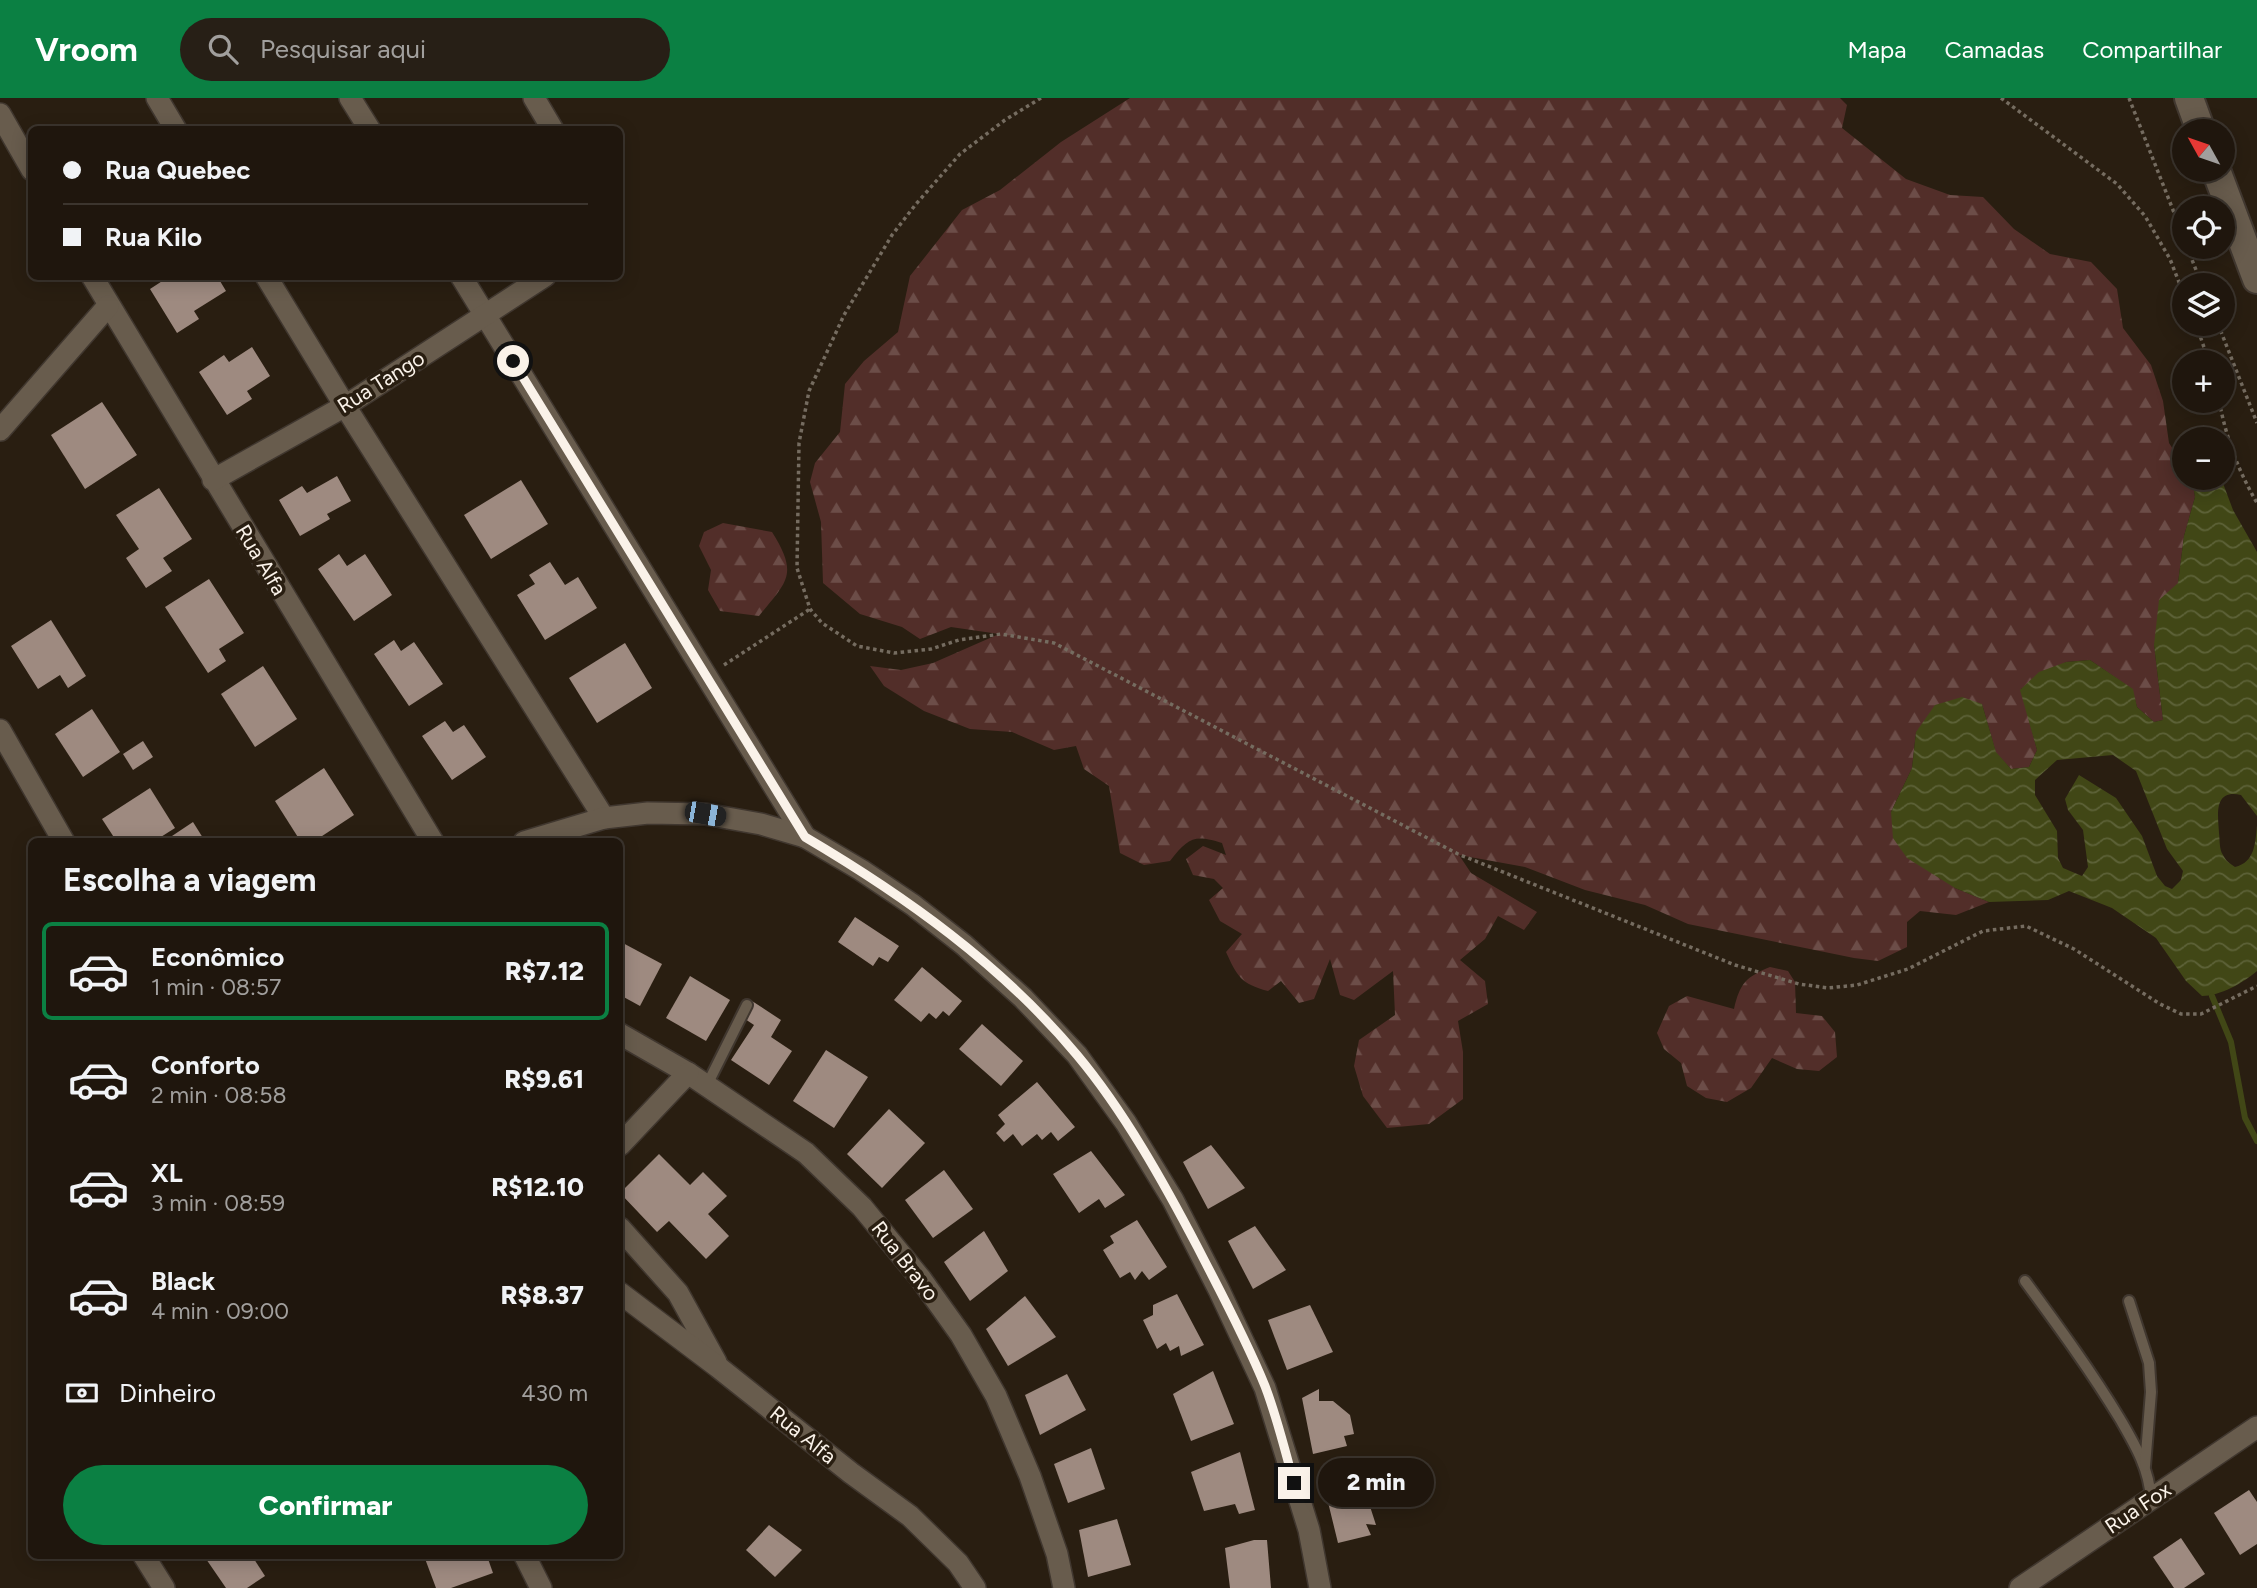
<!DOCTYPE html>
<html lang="pt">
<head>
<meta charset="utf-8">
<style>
  :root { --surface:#1f160d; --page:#271f16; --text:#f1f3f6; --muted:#a19f9d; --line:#3c352e; --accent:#0b8043 }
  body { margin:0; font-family:Figtree,sans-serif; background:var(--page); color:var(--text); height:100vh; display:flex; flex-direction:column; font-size:26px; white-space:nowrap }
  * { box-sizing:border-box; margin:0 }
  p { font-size:23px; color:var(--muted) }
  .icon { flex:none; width:38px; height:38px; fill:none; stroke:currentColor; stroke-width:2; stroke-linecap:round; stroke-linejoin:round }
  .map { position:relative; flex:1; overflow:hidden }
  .drawer { position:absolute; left:28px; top:740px; width:595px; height:721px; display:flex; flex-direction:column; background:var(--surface); border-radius:10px; box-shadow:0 4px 18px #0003,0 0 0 2px var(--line) }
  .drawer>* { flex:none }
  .hud { position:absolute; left:28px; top:28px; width:595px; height:154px; border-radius:10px; box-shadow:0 4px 18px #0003,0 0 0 2px var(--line); display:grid; align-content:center; height:154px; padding:0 35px; background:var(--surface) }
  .needle { width:46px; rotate:310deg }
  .fabs { position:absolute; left:2172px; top:21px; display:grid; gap:14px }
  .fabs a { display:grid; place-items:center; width:63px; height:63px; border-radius:50%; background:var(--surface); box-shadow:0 4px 18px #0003,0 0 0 2px var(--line); font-size:35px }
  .end { position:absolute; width:32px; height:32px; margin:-16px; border:9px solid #faf2e9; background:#111; box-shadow:0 0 0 4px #111 }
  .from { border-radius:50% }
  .bubble { position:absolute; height:49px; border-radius:24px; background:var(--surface); box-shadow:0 4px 18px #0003,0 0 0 2px var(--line); font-size:23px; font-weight:800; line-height:49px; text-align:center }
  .car { position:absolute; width:21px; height:42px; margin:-21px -10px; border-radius:9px; box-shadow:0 0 5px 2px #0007; background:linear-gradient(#222 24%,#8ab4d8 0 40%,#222 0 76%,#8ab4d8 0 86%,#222 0) }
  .hud b { display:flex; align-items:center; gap:24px; height:66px; font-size:26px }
  .hud b+b { border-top:2px solid var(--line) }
  .hud i { width:18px; height:18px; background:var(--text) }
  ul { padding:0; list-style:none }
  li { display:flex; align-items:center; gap:21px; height:98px; margin:0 14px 10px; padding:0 21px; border:4px solid transparent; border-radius:10px }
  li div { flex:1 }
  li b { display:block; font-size:26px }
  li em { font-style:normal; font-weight:800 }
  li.active { border-color:var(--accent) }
  li>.icon { width:63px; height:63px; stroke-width:1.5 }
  h2 { padding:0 35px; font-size:32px; line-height:84px }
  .pay { display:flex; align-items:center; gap:18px; height:77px; padding:0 35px; font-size:26px }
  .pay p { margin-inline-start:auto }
  .cta { display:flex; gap:14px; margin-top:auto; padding:14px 35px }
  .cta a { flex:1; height:80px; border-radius:42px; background:var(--accent); color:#fff; font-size:28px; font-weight:800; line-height:80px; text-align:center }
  header { display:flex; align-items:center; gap:42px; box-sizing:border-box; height:98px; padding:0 35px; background:var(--accent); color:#fff }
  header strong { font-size:33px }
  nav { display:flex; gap:38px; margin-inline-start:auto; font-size:24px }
  .search { width:490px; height:63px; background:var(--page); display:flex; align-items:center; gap:18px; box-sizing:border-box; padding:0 24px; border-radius:38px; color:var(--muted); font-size:26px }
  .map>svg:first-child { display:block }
  .forest { fill:url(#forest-firs) }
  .water { fill:url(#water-waves); fill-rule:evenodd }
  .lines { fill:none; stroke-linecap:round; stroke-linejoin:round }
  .stream { stroke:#414716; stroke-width:6 }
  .building { fill:#9e8a80 }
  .lane-casing { stroke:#40372f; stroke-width:14 }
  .street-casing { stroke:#40372f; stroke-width:24 }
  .secondary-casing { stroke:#40372f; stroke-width:32 }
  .path { stroke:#756c60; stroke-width:3.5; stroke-dasharray:3.5 3.5; stroke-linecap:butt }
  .lane { stroke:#685c4d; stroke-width:10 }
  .street { stroke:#685c4d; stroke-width:21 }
  .secondary { stroke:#685c4d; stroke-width:28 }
  .route { stroke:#faf2e9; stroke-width:9 }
  .labels { text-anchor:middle; stroke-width:7; stroke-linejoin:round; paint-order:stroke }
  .street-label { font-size:21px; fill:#faf2e9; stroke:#291e11 }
</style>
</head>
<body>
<header>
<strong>Vroom</strong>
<div class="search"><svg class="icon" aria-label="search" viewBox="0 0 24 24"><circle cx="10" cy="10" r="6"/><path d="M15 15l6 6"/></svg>Pesquisar aqui</div>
<nav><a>Mapa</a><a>Camadas</a><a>Compartilhar</a></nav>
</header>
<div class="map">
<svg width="2257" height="1490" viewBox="0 0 2257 1490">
  <defs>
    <pattern id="forest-firs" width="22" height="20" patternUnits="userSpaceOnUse" patternTransform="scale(1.75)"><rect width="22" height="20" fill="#522e29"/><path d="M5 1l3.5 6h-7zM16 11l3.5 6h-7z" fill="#6c4d48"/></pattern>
    <pattern id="water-waves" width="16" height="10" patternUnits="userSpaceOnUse" patternTransform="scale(1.75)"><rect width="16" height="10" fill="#414716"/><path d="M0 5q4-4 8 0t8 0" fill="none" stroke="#5d6238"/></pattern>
  </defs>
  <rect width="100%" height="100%" fill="#291e11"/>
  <g class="forest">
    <path d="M1130,0H1840L1847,7L1842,30L1906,81L1950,97L1983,99L2014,131L2050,156L2091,164L2117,191L2123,230L2151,267L2163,303L2169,345L2184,368V380H2192L2195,399L2184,438L2178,485L2154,547L2163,622L2154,624L2137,609L2132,591L2090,562L2066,564L2021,591L2037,652L2029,669L2011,671L1996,655L1982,606L1916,634L1912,670L1891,714L1955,790L1989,804L1956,817L1920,813L1907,824V849L1878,863L1854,860L1688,826L1645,807L1585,792L1525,769L1459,757L1471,775L1537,814L1524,832L1498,818L1485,841L1460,862L1485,883L1488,906L1458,923L1463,954V1001L1429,1026L1387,1030L1363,998L1354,968L1359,942L1395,917L1393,873L1354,902L1340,897L1330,861L1314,901L1299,905L1281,883L1268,893C1241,886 1237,878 1226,854L1242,836L1220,823L1209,802L1223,790L1214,781L1193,777L1186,761L1203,748L1226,757L1222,745C1194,736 1188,740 1170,763L1144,767L1120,755L1109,688L1084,671L1076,648L1054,652L1012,634L970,631L924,613L884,588L870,568L901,572L933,565L999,536L951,529L920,541L902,529L860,516L823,485L821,424L810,384L815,365L840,334L845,286L864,263L898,234L910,178L962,112L1000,92L1061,44Z"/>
    <path d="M723,425L772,434C799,477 787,483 759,518L720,513L708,492L711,472L699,448L704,434Z"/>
    <path d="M1770,869L1788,873L1795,884L1796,915L1822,918L1835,934L1837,959L1819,973L1797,971L1772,960L1751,990L1727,1004L1706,1000L1687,988L1681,965L1664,951L1657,935L1669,908L1687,898L1734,911C1740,885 1746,879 1770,869Z"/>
  </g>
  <path class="water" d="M2192,380H2221L2233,412L2257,454V718L2241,697C2213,691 2218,717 2219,735C2220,743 2219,751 2223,757C2226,763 2229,765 2235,769C2255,764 2255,746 2257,728V873C2243,885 2220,898 2202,898L2186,883L2156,840L2112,810L2069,793L2048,802L1989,804L1955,790L1907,760L1893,740L1891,714L1912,670L1916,634L1935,607L1962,599L1982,606L1996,654L2011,671L2029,669L2037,652L2020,592L2039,574L2066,564L2090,562L2133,591L2137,609L2154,624L2163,622L2154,547L2159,502L2178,485L2184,438L2195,399ZM2113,657L2136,673L2167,751L2183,773L2181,782L2172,791L2165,788L2157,778L2142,738L2116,700L2079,677L2065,701L2068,712L2083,732L2088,769L2082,778L2063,770L2058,760L2057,733L2035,697V682L2057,662Z"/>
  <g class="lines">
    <path class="stream" d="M2212,898L2231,944L2245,1020L2257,1043"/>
  </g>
  <g class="building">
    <path d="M170,178H173L175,182L181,178H217L226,193L194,213L199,221L177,235L150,191Z"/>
    <path d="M252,249L270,278L247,293L252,301L227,317L199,274L224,257L229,264Z"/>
    <path d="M102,304L137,357L85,391L51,337Z"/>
    <path d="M337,378L351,403L327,416L330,421L300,438L279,402L302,388L307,395Z"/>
    <path d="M521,382L548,426L491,461L464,417Z"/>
    <path d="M159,390L192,441L163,460L172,473L146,490L126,460L139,451L116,417Z"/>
    <path d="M339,456L347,468L365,456L392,497L354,523L318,471Z"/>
    <path d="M550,464L565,487L578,479L597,510L545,542L517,497L535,486L529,477Z"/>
    <path d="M209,481L244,535L219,551L226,563L208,575L165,509Z"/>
    <path d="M51,522L86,578L68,590L60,577L38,591L11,548Z"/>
    <path d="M394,542L401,553L414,544L443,586L409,608L374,556Z"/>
    <path d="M625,545L652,590L597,625L569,580Z"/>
    <path d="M263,568L297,621L255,649L221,596Z"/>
    <path d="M92,611L120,654L83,679L55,636Z"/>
    <path d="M445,623L453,634L464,627L486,659L452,682L422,638Z"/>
    <path d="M143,643L153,659L133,672L123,656Z"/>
    <path d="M324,670L354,717L313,744H301L275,703Z"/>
    <path d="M150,690L175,730L153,744H117L102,721Z"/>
    <path d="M193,724L203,740L197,744H172L169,740Z"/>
    <path d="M855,819L899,848L888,864L879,859L873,868L838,844Z"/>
    <path d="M621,844L662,866L640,908L620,897V847Z"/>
    <path d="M922,869L962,903L949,918L943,913L936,921L929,915L921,924L894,902Z"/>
    <path d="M690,878L730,902L706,943L666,920Z"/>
    <path d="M752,903L781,922L771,939L792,953L769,987L731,962L754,927L742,919Z"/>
    <path d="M982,926L1023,963L1001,988L959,951Z"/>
    <path d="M826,952L868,979L834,1030L793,1003Z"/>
    <path d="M1037,984L1075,1029L1058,1043L1051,1034L1042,1042L1037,1036L1022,1048L1013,1036L1004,1044L996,1035L1005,1026L998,1017Z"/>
    <path d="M889,1011L925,1045L882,1090L847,1056Z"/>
    <path d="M1211,1047L1245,1090L1208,1111L1183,1064Z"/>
    <path d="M1091,1053L1125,1097L1105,1110L1099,1101L1079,1115L1053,1076Z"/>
    <path d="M659,1056L690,1087L703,1074L727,1098L708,1116L729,1138L706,1161L669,1123L657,1134L620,1095Z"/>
    <path d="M944,1072L973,1111L933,1140L905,1102Z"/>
    <path d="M1137,1122L1167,1169L1149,1182L1142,1173L1135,1182L1130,1174L1120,1180L1103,1152L1114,1145L1110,1138Z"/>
    <path d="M1255,1128L1286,1172L1253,1191L1228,1143Z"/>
    <path d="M984,1133L1008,1173L970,1203L944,1164Z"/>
    <path d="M1177,1196L1204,1247L1181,1258L1179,1248L1170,1253L1166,1245L1157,1251L1143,1222L1153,1217V1207Z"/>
    <path d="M1025,1198L1056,1239L1008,1268L986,1231Z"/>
    <path d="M1310,1207L1333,1254L1287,1272L1268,1222Z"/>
    <path d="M1213,1273L1234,1326L1191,1343L1173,1296Z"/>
    <path d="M1067,1276L1086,1312L1040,1337L1025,1297Z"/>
    <path d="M1319,1291V1303H1333L1350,1317L1354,1336L1344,1338L1347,1348L1313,1356L1302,1300Z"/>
    <path d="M1091,1350L1105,1391L1068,1405L1054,1366Z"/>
    <path d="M1240,1354L1255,1412L1239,1416L1235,1406L1204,1413L1191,1374Z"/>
    <path d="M1344,1387L1345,1394L1357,1393L1366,1396L1376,1427L1366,1426L1371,1437L1338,1445L1325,1392Z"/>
    <path d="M2249,1392L2257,1404V1446L2240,1457L2214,1415Z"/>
    <path d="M1117,1421L1131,1467L1088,1479L1079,1432Z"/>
    <path d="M769,1427L802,1452L775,1479L746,1452Z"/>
    <path d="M2181,1440L2205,1476L2184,1490H2174L2153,1459Z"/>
    <path d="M1254,1442H1267L1271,1490H1230L1225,1450Z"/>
    <path d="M204,1458H252L265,1478L247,1490H226Z"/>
    <path d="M424,1458H487L493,1475L451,1490H436Z"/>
  </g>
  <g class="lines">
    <g class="lane-casing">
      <g id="lane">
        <path d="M707,987L747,907"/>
        <path d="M2025,1183C2058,1228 2091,1273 2120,1321C2135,1347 2149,1370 2151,1401"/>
        <path d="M2129,1203L2149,1265L2151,1294L2145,1368"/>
      </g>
    </g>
    <g class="street-casing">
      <g id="street">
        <path d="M157,0L176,32"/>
        <path d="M350,0L370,32"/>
        <path d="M534,0L553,32"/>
        <path d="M0,16L32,72"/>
        <path d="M92,178L433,744"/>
        <path d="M266,178L345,308L604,720"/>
        <path d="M461,178L805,739"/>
        <path d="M0,332L108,208"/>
        <path d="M213,382L345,308L545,178"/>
        <path d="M0,632L64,744"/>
        <path d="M524,744L604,720L648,715L705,716L761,726L805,739L861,772L913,807L964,847L1023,900L1077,957L1126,1025L1173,1102L1219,1192L1265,1290L1309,1432L1320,1490"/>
        <path d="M620,936L688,975L806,1055L862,1109L921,1181L961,1237L996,1298L1030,1378L1057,1456L1064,1490"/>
        <path d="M620,1047L688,975"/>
        <path d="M620,1130L678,1195L716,1264"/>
        <path d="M620,1195L718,1269L851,1375L910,1418L958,1465L975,1490"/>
        <path d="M144,1458L164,1490"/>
        <path d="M525,1458L541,1490"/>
        <path d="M2020,1490L2257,1329"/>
      </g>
    </g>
    <g class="secondary-casing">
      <g id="secondary">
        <path d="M2189,0L2201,33"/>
        <path d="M2216,72L2257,181"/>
      </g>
    </g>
    <g class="path">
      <path d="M1041,0L1005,22L960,56L916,106L892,137L844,217L809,293L799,345L797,470L810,511L822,525L857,548L894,555L931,551L959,542L1001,536L1054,545L1458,756L1735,867L1799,886L1828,890L1857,887L1908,871L1983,833L2026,828L2074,851L2160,906L2181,916H2201L2257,888"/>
      <path d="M2001,0L2117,86L2145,118L2170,161L2184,197"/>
      <path d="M2129,0L2184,140"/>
      <path d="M2187,149L2202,187"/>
      <path d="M2196,226L2209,264"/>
      <path d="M2218,226L2257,325"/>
      <path d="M2219,303C2227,342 2237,370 2257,405"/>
      <path d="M724,567L810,511"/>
    </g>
    <use href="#lane" class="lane"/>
    <use href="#street" class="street"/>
    <use href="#secondary" class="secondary"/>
  </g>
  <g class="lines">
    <path class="route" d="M513,263L805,739C905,798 1002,867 1077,957C1124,1013 1164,1085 1198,1150C1221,1195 1246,1241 1265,1288C1277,1319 1285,1353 1294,1385"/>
  </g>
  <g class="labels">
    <g class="street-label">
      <text transform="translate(381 284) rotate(-32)" y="7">Rua Tango</text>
      <text transform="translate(261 462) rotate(59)" y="7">Rua Alfa</text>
      <text transform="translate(905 1163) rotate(52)" y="7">Rua Bravo</text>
      <text transform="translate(803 1337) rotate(39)" y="7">Rua Alfa</text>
      <text transform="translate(2138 1410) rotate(-34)" y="7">Rua Fox</text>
    </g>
  </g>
</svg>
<div class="fabs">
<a><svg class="needle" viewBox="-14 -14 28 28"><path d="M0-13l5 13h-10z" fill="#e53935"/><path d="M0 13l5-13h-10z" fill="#a19f9d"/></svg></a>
<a><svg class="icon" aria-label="locate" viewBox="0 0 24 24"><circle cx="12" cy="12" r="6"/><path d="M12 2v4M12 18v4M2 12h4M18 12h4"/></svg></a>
<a><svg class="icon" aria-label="layers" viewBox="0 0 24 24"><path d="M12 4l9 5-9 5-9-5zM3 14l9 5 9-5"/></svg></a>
<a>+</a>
<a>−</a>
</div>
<i class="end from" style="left:513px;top:263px"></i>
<i class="end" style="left:1294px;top:1385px"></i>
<div class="bubble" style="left:1318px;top:1360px;width:116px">2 min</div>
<i class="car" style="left:705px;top:716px;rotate:100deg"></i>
<div class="hud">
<b><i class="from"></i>Rua Quebec</b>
<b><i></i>Rua Kilo</b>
</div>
<section class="drawer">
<h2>Escolha a viagem</h2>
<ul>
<li class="active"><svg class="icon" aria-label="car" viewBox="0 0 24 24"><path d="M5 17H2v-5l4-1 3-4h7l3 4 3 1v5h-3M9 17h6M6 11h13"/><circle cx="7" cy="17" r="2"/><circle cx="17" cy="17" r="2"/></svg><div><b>Econômico</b><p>1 min · 08:57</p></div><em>R$7.12</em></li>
<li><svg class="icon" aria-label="car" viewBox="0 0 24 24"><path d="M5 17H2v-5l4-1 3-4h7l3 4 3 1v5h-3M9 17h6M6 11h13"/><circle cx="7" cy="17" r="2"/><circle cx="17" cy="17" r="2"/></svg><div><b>Conforto</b><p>2 min · 08:58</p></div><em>R$9.61</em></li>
<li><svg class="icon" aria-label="car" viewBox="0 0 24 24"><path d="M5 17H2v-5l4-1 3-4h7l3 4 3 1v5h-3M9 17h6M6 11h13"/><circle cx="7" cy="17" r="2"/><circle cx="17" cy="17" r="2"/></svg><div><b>XL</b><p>3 min · 08:59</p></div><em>R$12.10</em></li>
<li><svg class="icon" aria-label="car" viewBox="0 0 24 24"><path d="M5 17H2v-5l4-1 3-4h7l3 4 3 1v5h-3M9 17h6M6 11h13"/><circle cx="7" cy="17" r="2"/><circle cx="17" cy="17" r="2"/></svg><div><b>Black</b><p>4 min · 09:00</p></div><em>R$8.37</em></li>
</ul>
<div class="pay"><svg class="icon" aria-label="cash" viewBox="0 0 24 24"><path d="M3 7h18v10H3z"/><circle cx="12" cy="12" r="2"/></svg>Dinheiro<p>430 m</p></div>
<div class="cta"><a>Confirmar</a></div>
</section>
</div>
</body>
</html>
